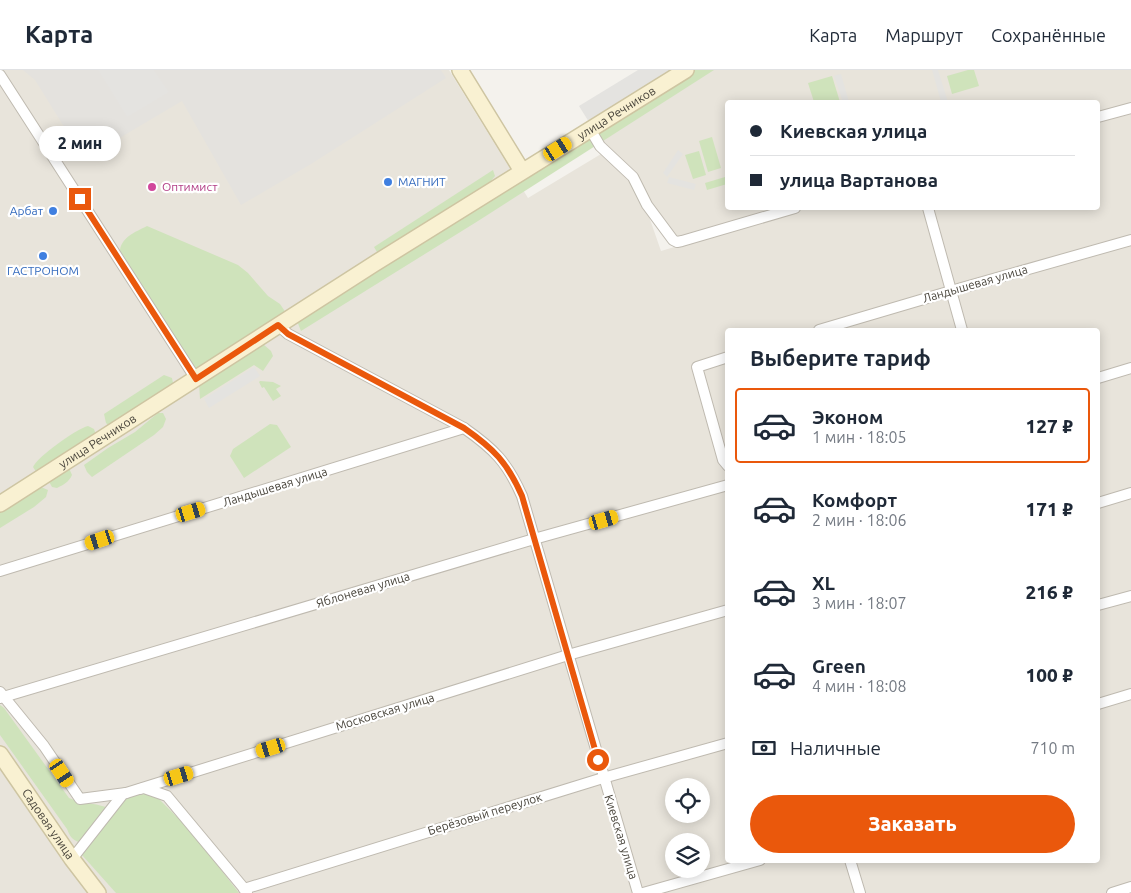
<!DOCTYPE html>
<html lang="ru">
<head>
<meta charset="utf-8">
<style>
  :root { --surface:#fff; --page:#f6f6f7; --text:#1f2937; --muted:#747a83; --line:#e0e1e3; --accent:#ea580c }
  body { margin:0; font-family:Ubuntu,sans-serif; background:var(--page); color:var(--text); height:100vh; display:flex; flex-direction:column; font-size:19px; white-space:nowrap }
  * { box-sizing:border-box; margin:0 }
  p { font-size:16px; color:var(--muted) }
  .icon { flex:none; width:28px; height:28px; fill:none; stroke:currentColor; stroke-width:2; stroke-linecap:round; stroke-linejoin:round }
  .map { position:relative; flex:1; overflow:hidden }
  .drawer { position:absolute; left:725px; top:258px; width:375px; height:535px; display:flex; flex-direction:column; background:var(--surface); border-radius:5px; box-shadow:0 2px 12px #0003 }
  .drawer>* { flex:none }
  .top-card { position:absolute; left:725px; top:30px; width:375px; height:110px; border-radius:5px; box-shadow:0 2px 12px #0003; display:grid; align-content:center; height:110px; padding:0 25px; background:var(--surface) }
  .tools { position:absolute; left:665px; top:708px; display:grid; gap:10px }
  .tools a { display:grid; place-items:center; width:45px; height:45px; border-radius:50%; background:var(--surface); box-shadow:0 2px 12px #0003; font-size:25px }
  .end { position:absolute; width:22px; height:22px; margin:-11px; border:6px solid #ea580c; background:#fff; box-shadow:0 0 0 2px #fff }
  .from { border-radius:50% }
  .bubble { position:absolute; height:35px; border-radius:18px; background:var(--surface); box-shadow:0 2px 12px #0003; font-size:16px; font-weight:800; line-height:35px; text-align:center }
  .car { position:absolute; width:15px; height:30px; margin:-15px -8px; border-radius:6px; box-shadow:0 0 4px 1px #0007; background:linear-gradient(#f5c518 24%,#345 0 40%,#f5c518 0 76%,#345 0 86%,#f5c518 0) }
  .top-card b { display:flex; align-items:center; gap:18px; height:48px; font-size:19px }
  .top-card b+b { border-top:1px solid var(--line) }
  .top-card i { width:12px; height:12px; background:var(--text) }
  ul { padding:0; list-style:none }
  li { display:flex; align-items:center; gap:15px; height:75px; margin:0 10px 8px; padding:0 15px; border:2px solid transparent; border-radius:5px }
  li div { flex:1 }
  li b { display:block; font-size:19px }
  li em { font-style:normal; font-weight:800 }
  li.active { border-color:var(--accent) }
  li>.icon { width:45px; height:45px; stroke-width:1.5 }
  h2 { padding:0 25px; font-size:22px; line-height:60px }
  .pay { display:flex; align-items:center; gap:12px; height:55px; padding:0 25px; font-size:19px }
  .pay p { margin-inline-start:auto }
  .button { display:flex; gap:10px; margin-top:auto; padding:10px 25px }
  .button a { flex:1; height:58px; border-radius:30px; background:var(--accent); color:#fff; font-size:20px; font-weight:800; line-height:58px; text-align:center }
  header { display:flex; align-items:center; gap:30px; box-sizing:border-box; height:70px; padding:0 25px; background:var(--surface); border-bottom:1px solid var(--line) }
  header strong { font-size:24px }
  nav { display:flex; gap:28px; margin-inline-start:auto; font-size:18px }
  .map>svg:first-child { display:block }
  .residential { fill:#e8e4db; fill-rule:evenodd }
  .industrial { fill:#e4e2de }
  .green { fill:#cfe3bb }
  .parking { fill:#e4e3e0 }
  .lines { fill:none; stroke-linecap:round; stroke-linejoin:round }
  .street-casing { stroke:#bfbab0; stroke-width:12 }
  .secondary-casing { stroke:#cec5a2; stroke-width:18 }
  .street { stroke:#fff; stroke-width:10 }
  .secondary { stroke:#f9f1d2; stroke-width:15 }
  .route { stroke:#ea580c; stroke-width:6 }
  .shop-dot { fill:#3f7fe0; stroke:#fff; stroke-width:2 }
  .hotel-dot { fill:#d1479c; stroke:#fff; stroke-width:2 }
  .labels { text-anchor:middle; stroke-width:4.5; stroke-linejoin:round; paint-order:stroke }
  .street-label { font-size:12px; fill:#48443b; stroke:#fff }
  .shop-label { font-size:12px; fill:#366cbe; stroke:#fff; text-anchor:start }
  .hotel-label { font-size:12px; fill:#b23c85; stroke:#fff; text-anchor:start }
</style>
</head>
<body>
<header>
<strong>Карта</strong>
<nav><a>Карта</a><a>Маршрут</a><a>Сохранённые</a></nav>
</header>
<div class="map">
<svg width="1131" height="823" viewBox="0 0 1131 823">
  <rect width="100%" height="100%" fill="#f4f2ed"/>
  <g class="residential">
    <path d="M0,0H449L528,128L606,81L638,115L661,181L805,138H1098V51L1131,42V823H0ZM728,260H1098V790H728ZM674,716H701V744H674ZM674,771H701V799H674Z"/>
    <path d="M708,0H1131V35L1098,45V32H728V138H780L678,169L602,72L614,57Z"/>
  </g>
  <path class="industrial" d="M23,0H441L446,8L311,94L241,135L182,31L84,89L35,10Z"/>
  <g class="green">
    <path d="M692,0H714L478,151L301,261L297,251Z"/>
    <path d="M968,0H974L979,16L952,24L947,6Z"/>
    <path d="M832,6L840,32H814L808,13Z"/>
    <path d="M712,67L721,98L708,102L699,71Z"/>
    <path d="M699,81L706,105L693,109L685,85Z"/>
    <path d="M493,100L495,106L490,112L468,128L383,184L377,182L374,177Z"/>
    <path d="M725,107L727,114L707,120L705,113Z"/>
    <path d="M147,156L238,195L248,203L268,226L280,234L288,246L197,303L120,182C120,168 135,162 147,156Z"/>
    <path d="M263,274L271,281L273,286L263,301L254,295L200,329L199,313Z"/>
    <path d="M164,305L172,308L173,313L171,317L110,357L106,353L104,344Z"/>
    <path d="M260,311L273,312L281,316L276,319L281,326L273,331L264,317L262,318L259,312Z"/>
    <path d="M158,343H163L166,349L163,357L154,365L92,407L87,402L84,395L108,378L135,362Z"/>
    <path d="M270,354L277,355L291,377L244,408L230,386L233,379Z"/>
    <path d="M88,356L94,359L96,365L37,403L33,397C37,387 76,359 88,356Z"/>
    <path d="M69,398L72,405C69,412 63,415 57,418L52,417L48,410Z"/>
    <path d="M41,417L48,420L46,427L34,437L0,458V440Z"/>
    <path d="M0,635L4,638L69,728C81,733 93,733 106,737L95,756L82,773C73,771 70,767 67,759L0,665Z"/>
    <path d="M145,724L159,729L190,760L239,823H116L82,785L128,726Z"/>
  </g>
  <g class="parking">
    <path d="M98,0H154L169,22L127,47Z"/>
    <path d="M638,0H674L589,52L579,36Z"/>
    <path d="M932,0H938L948,32H941Z"/>
    <path d="M841,4L849,32H843L834,6Z"/>
    <path d="M678,80L683,84L667,107L663,103Z"/>
    <path d="M669,107L696,114L694,120L667,113Z"/>
    <path d="M254,297L260,306L209,338L204,329Z"/>
  </g>
  <g class="lines">
    <g class="street-casing">
      <g id="street">
        <path d="M0,5L196,309"/>
        <path d="M1098,47L1131,38"/>
        <path d="M590,59L600,76L633,107L647,135L673,170L677,172L682,171L795,138"/>
        <path d="M928,138L962,260"/>
        <path d="M278,255L288,264L464,358C494,379 507,392 522,426L638,823"/>
        <path d="M819,260L951,221L1131,170"/>
        <path d="M728,287L697,297L723,390L728,396"/>
        <path d="M1098,308L1131,298"/>
        <path d="M1098,433L1131,423"/>
        <path d="M0,501L464,358"/>
        <path d="M1098,535L1131,526"/>
        <path d="M0,622L44,676L80,729L126,723"/>
        <path d="M0,628L534,469L728,415"/>
        <path d="M1098,634L1131,624"/>
        <path d="M140,719L144,718L167,726L247,822"/>
        <path d="M72,789L123,724L568,585L728,540"/>
        <path d="M850,790L860,823"/>
        <path d="M244,819L603,708L728,673"/>
        <path d="M643,823L760,790"/>
        <path d="M1112,823L1131,817"/>
      </g>
    </g>
    <g class="secondary-casing">
      <g id="secondary">
        <path d="M460,0L522,101"/>
        <path id="s1" d="M0,434L374,194L686,0"/>
        <path id="s2" d="M0,684L72,789L98,823"/>
      </g>
    </g>
    <use href="#street" class="street"/>
    <use href="#secondary" class="secondary"/>
  </g>
  <g class="lines">
    <path class="route" d="M80,129L196,309L278,255L288,264L464,358C494,379 507,392 522,426L598,690"/>
  </g>
  <g class="shop-dot">
    <circle cx="388" cy="112" r="5"/>
    <circle cx="53" cy="141" r="5"/>
    <circle cx="43" cy="186" r="5"/>
  </g>
  <circle class="hotel-dot" cx="152" cy="117" r="5"/>
  <g class="labels">
    <g class="street-label">
      <text dy="4" stroke="none"><textPath href="#s1" startOffset="730">улица Речников</textPath></text>
      <text transform="translate(975 214) rotate(-16)" y="4">Ландышевая улица</text>
      <text dy="4" stroke="none"><textPath href="#s1" startOffset="116">улица Речников</textPath></text>
      <text transform="translate(275 417) rotate(-17)" y="4">Ландышевая улица</text>
      <text transform="translate(363 520) rotate(-17)" y="4">Яблоневая улица</text>
      <text transform="translate(385 642) rotate(-17)" y="4">Московская улица</text>
      <text transform="translate(485 744) rotate(-17)" y="4">Берёзовый переулок</text>
      <text dy="4" stroke="none"><textPath href="#s2" startOffset="85">Садовая улица</textPath></text>
      <text transform="translate(621 767) rotate(73)" y="4">Киевская улица</text>
    </g>
    <g class="shop-label">
      <text x="398" y="116">МАГНИТ</text>
      <text x="43" y="145" text-anchor="end">Арбат</text>
      <text x="43" y="205" text-anchor="middle">ГАСТРОНОМ</text>
    </g>
    <g class="hotel-label">
      <text x="162" y="121">Оптимист</text>
    </g>
  </g>
</svg>
<div class="tools">
<a><svg class="icon" aria-label="locate" viewBox="0 0 24 24"><circle cx="12" cy="12" r="6"/><path d="M12 2v4M12 18v4M2 12h4M18 12h4"/></svg></a>
<a><svg class="icon" aria-label="layers" viewBox="0 0 24 24"><path d="M12 4l9 5-9 5-9-5zM3 14l9 5 9-5"/></svg></a>
</div>
<i class="end from" style="left:598px;top:690px"></i>
<i class="end" style="left:80px;top:129px"></i>
<div class="bubble" style="left:39px;top:56px;width:82px">2 мин</div>
<i class="car" style="left:558px;top:79px;rotate:58deg"></i>
<i class="car" style="left:191px;top:442px;rotate:73deg"></i>
<i class="car" style="left:604px;top:450px;rotate:74deg"></i>
<i class="car" style="left:100px;top:470px;rotate:252deg"></i>
<i class="car" style="left:271px;top:678px;rotate:253deg"></i>
<i class="car" style="left:62px;top:703px;rotate:146deg"></i>
<i class="car" style="left:179px;top:706px;rotate:73deg"></i>
<div class="top-card">
<b><i class="from"></i>Киевская улица</b>
<b><i></i>улица Вартанова</b>
</div>
<section class="drawer">
<h2>Выберите тариф</h2>
<ul>
<li class="active"><svg class="icon" aria-label="car" viewBox="0 0 24 24"><path d="M5 17H2v-5l4-1 3-4h7l3 4 3 1v5h-3M9 17h6M6 11h13"/><circle cx="7" cy="17" r="2"/><circle cx="17" cy="17" r="2"/></svg><div><b>Эконом</b><p>1 мин · 18:05</p></div><em>127 ₽</em></li>
<li><svg class="icon" aria-label="car" viewBox="0 0 24 24"><path d="M5 17H2v-5l4-1 3-4h7l3 4 3 1v5h-3M9 17h6M6 11h13"/><circle cx="7" cy="17" r="2"/><circle cx="17" cy="17" r="2"/></svg><div><b>Комфорт</b><p>2 мин · 18:06</p></div><em>171 ₽</em></li>
<li><svg class="icon" aria-label="car" viewBox="0 0 24 24"><path d="M5 17H2v-5l4-1 3-4h7l3 4 3 1v5h-3M9 17h6M6 11h13"/><circle cx="7" cy="17" r="2"/><circle cx="17" cy="17" r="2"/></svg><div><b>XL</b><p>3 мин · 18:07</p></div><em>216 ₽</em></li>
<li><svg class="icon" aria-label="car" viewBox="0 0 24 24"><path d="M5 17H2v-5l4-1 3-4h7l3 4 3 1v5h-3M9 17h6M6 11h13"/><circle cx="7" cy="17" r="2"/><circle cx="17" cy="17" r="2"/></svg><div><b>Green</b><p>4 мин · 18:08</p></div><em>100 ₽</em></li>
</ul>
<div class="pay"><svg class="icon" aria-label="cash" viewBox="0 0 24 24"><path d="M3 7h18v10H3z"/><circle cx="12" cy="12" r="2"/></svg>Наличные<p>710 m</p></div>
<div class="button"><a>Заказать</a></div>
</section>
</div>
</body>
</html>
